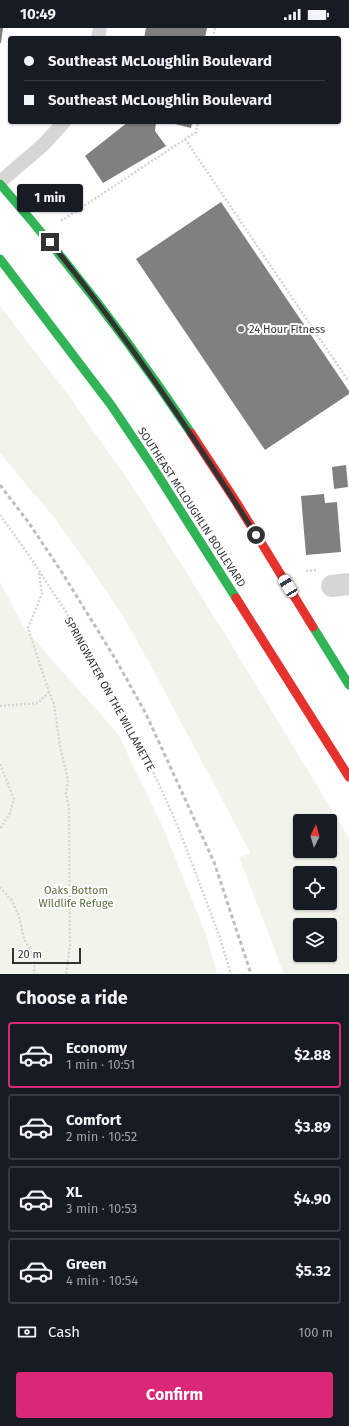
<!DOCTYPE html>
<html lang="en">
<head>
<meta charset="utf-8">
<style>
  :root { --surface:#171b24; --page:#242831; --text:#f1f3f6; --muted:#9ea1a6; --line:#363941; --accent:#db2777 }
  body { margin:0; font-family:"Fira Sans",sans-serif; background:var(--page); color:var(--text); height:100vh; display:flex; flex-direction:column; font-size:15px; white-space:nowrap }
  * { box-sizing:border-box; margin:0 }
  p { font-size:13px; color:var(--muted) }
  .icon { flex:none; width:22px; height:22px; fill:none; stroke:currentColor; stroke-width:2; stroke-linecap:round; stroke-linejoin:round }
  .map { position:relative; height:946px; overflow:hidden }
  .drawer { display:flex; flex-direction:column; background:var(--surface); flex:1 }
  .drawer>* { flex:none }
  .banner { position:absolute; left:8px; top:8px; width:333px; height:88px; border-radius:4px; box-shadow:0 1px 3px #0004; display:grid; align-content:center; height:88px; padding:0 16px; background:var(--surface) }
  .needle { width:26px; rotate:5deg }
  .tools { position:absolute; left:293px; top:786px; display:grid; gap:8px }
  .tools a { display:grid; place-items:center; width:44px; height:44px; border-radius:4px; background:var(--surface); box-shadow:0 1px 3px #0004; font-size:20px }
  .scale { position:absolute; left:12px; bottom:10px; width:69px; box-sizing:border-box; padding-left:4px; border:2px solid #323232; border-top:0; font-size:11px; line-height:14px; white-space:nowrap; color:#323232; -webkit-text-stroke:3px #fff; paint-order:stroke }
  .end { position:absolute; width:18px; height:18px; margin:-9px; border:5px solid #323232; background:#fff; box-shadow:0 0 0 2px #fff }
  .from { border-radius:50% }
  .bubble { position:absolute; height:28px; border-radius:4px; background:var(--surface); box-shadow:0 1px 3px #0004; font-size:13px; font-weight:700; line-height:28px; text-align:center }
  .car { position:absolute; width:12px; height:24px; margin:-12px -6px; border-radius:5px; box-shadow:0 0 3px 1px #0007; background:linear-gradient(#fff 24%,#345 0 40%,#fff 0 76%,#345 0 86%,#fff 0) }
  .banner b { display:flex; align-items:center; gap:14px; height:38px; font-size:15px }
  .banner b+b { border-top:1px solid var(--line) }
  .banner i { width:10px; height:10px; background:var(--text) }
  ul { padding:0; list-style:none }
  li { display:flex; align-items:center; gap:12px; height:66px; margin:0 8px 6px; padding:0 8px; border:2px solid var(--line); border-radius:4px }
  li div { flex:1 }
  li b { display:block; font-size:15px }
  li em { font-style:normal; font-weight:700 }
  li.current { border-color:var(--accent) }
  li>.icon { width:36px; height:36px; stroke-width:1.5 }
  h2 { padding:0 16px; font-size:18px; line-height:48px }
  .pay { display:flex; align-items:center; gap:10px; height:44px; padding:0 16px; font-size:15px }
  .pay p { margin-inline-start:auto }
  .button { display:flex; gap:8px; margin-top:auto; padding:8px 16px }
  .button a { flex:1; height:46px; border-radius:4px; background:var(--accent); color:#fff; font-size:16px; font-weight:700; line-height:46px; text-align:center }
  .status { display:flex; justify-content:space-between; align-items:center; height:28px; padding:0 20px; background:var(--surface); direction:ltr }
  .status svg { height:11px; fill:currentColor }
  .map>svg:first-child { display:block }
  .green { fill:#f2f4ec; fill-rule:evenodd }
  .building { fill:#808080 }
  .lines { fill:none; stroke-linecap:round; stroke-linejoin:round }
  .path { stroke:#d5d5d5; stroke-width:2.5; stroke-dasharray:2 2; stroke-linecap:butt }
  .lane { stroke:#d6d6d6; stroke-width:14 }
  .street { stroke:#d6d6d6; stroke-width:22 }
  .fast { stroke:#30b455; stroke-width:9 }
  .jam { stroke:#e5322d; stroke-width:9 }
  .rail { stroke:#bebebe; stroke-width:3; stroke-dasharray:4 3; stroke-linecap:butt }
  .route { stroke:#323232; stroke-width:5 }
  .poi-dot { fill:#7a7a7a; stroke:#fff; stroke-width:1.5 }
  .labels { text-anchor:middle; stroke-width:4; stroke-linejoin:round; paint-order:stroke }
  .poi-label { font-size:11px; fill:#323232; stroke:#fff; text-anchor:start }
  .street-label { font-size:11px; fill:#323232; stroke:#fff }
  .park-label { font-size:11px; fill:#5b6e3e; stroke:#fff }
</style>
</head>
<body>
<div class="status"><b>10:49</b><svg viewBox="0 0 49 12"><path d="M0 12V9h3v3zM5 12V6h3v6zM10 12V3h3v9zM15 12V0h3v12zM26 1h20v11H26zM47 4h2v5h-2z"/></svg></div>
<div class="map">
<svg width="349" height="946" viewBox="0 0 349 946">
  <rect width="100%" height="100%" fill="#fff"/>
  <g class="green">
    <path d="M0,278L66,364L131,456L231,616L349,810V946H284L239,829L251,826L164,662L131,602L110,568L56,492L0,425ZM300,793H330V823H300ZM300,845H330V875H300ZM300,897H330V927H300Z"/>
    <path d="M0,554L25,601L118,706L161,795L207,909L217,946H0Z"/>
  </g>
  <g class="building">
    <path d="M0,0H3L1,15H0Z"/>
    <path d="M146,0H207L205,10H144Z"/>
    <path d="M128,94H156L155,103L166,118L103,155L85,128Z"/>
    <path d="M167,94H192L191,100Z"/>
    <path d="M221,174L349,363V366L265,422L136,231Z"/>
    <path d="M346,437L348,459L334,461L332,439Z"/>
    <path d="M324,466L325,475L337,474L341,524L306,527L301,468Z"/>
  </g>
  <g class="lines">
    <g class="path">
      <path d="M213,10L215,0"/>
      <path d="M185,111L347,351L349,349"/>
      <path d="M61,193L196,104L198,94"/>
      <path d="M0,487L28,526L66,584L142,720L173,787L187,822L219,907L231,946"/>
      <path d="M306,543L317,542"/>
      <path d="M39,545L42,566L28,600L49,664L54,676L60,718L68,752L66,765L69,781L70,917L66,946"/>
      <path d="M0,678L38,675L49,664"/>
      <path d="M0,736L14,771L10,785L0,801"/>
      <path d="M0,859L12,873L19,888L24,911L35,929L34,946"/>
    </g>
    <g class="lane">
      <path d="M98,10L100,0"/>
      <path d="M0,154L44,116L64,94"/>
    </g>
    <path class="street" d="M332,558L349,556"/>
    <g class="fast">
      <path d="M0,156C69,235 133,318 191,405"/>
      <path d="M0,231L111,377L154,441L236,570"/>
      <path d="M313,599L349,657"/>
    </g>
    <g class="jam">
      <path d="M191,405L235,472L313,599"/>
      <path d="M236,570L349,749"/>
    </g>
    <path class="rail" d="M0,457L29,495L63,546L116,632L146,686L214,834L251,946"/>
  </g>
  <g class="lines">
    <path class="route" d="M50,214C126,307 192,406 256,507"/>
  </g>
  <circle class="poi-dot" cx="241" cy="301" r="4"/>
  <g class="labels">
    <g class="poi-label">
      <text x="249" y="305">24 Hour Fitness</text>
    </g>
    <g class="street-label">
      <text transform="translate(192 479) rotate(57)" y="4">SOUTHEAST MCLOUGHLIN BOULEVARD</text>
      <text transform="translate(110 666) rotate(61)" y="4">SPRINGWATER ON THE WILLAMETTE</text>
    </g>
    <g class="park-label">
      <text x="76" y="866">Oaks Bottom<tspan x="76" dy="13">Wildlife Refuge</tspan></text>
    </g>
  </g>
</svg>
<div class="tools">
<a><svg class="needle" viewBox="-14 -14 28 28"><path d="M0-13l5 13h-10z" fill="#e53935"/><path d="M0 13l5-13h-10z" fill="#9ea1a6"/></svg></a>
<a><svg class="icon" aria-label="locate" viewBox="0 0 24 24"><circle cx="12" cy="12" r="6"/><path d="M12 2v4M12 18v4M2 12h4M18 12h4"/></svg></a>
<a><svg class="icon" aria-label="layers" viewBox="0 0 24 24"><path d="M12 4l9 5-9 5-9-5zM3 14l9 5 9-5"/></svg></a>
</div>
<div class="scale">20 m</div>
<i class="end from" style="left:256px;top:507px"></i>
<i class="end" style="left:50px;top:214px"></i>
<div class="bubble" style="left:17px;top:156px;width:66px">1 min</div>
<i class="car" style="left:288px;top:558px;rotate:328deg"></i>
<div class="banner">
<b><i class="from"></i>Southeast McLoughlin Boulevard</b>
<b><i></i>Southeast McLoughlin Boulevard</b>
</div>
</div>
<section class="drawer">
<h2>Choose a ride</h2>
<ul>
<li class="current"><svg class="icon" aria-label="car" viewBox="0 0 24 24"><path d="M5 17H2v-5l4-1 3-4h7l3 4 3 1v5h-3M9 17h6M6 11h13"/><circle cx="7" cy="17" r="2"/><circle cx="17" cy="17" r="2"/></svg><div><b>Economy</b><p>1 min · 10:51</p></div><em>$2.88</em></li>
<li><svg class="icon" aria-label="car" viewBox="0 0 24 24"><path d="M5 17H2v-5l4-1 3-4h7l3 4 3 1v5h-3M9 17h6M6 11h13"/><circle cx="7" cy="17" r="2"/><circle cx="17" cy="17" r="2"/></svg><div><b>Comfort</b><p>2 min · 10:52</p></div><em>$3.89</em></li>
<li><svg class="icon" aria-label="car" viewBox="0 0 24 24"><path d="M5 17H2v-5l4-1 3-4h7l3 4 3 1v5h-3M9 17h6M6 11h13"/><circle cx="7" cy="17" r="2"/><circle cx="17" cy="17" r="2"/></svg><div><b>XL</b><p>3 min · 10:53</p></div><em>$4.90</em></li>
<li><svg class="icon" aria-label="car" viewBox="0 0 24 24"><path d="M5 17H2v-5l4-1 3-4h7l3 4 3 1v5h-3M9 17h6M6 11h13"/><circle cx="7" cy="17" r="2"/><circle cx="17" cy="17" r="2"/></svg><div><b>Green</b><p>4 min · 10:54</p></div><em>$5.32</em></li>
</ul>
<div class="pay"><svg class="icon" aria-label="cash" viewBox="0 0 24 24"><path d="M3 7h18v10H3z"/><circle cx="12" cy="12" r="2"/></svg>Cash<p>100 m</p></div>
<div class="button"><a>Confirm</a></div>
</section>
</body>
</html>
